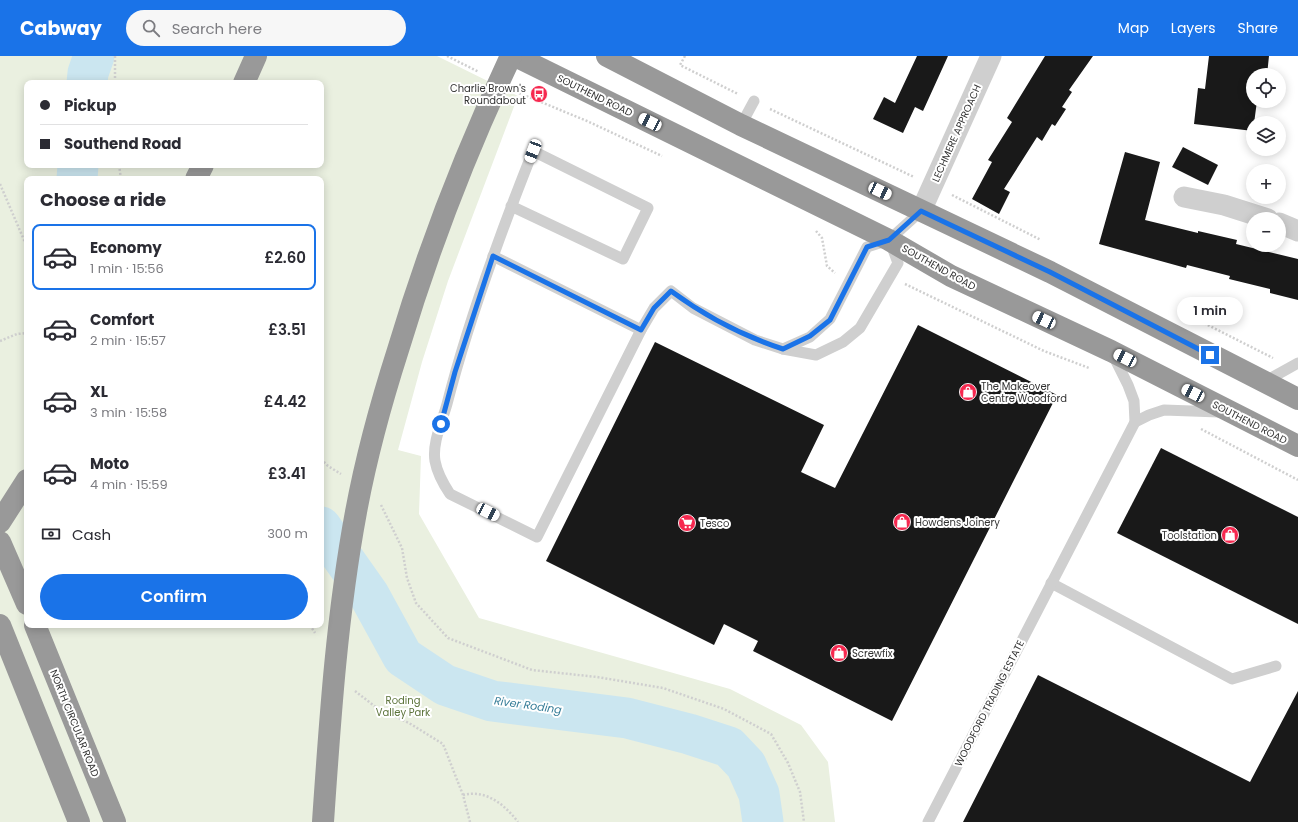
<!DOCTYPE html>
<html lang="en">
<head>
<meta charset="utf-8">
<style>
  :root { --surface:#fff; --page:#f7f7f7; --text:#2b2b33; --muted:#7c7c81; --line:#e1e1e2; --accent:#1a73e8 }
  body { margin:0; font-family:Poppins,sans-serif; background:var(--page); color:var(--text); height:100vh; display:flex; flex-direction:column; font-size:15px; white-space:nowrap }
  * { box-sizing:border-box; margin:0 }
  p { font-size:13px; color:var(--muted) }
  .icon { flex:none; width:22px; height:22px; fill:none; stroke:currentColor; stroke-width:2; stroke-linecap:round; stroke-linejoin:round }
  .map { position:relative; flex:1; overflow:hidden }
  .panel { position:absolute; left:24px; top:120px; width:300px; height:452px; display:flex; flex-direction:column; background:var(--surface); border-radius:8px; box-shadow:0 2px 10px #0003 }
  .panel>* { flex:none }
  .top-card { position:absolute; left:24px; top:24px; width:300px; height:88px; border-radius:8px; box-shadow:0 2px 10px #0003; display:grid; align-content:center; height:88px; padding:0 16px; background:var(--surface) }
  .tools { position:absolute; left:1246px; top:12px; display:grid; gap:8px }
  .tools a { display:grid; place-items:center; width:40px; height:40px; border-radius:50%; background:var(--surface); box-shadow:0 2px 10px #0003; font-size:20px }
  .end { position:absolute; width:18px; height:18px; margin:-9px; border:5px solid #1a73e8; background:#fff; box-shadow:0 0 0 2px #fff }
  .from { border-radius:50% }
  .bubble { position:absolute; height:28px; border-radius:14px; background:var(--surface); box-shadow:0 2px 10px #0003; font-size:13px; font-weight:600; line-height:28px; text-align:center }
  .car { position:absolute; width:12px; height:24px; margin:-12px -6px; border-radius:5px; box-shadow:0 0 3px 1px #0007; background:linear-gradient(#fff 24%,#345 0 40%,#fff 0 76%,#345 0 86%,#fff 0) }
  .top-card b { display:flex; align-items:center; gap:14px; height:38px; font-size:15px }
  .top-card b+b { border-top:1px solid var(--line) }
  .top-card i { width:10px; height:10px; background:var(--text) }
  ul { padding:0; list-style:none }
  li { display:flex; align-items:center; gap:12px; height:66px; margin:0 8px 6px; padding:0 8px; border:2px solid transparent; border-radius:8px }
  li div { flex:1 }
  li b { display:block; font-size:15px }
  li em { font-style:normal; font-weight:600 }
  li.selected { border-color:var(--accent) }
  li>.icon { width:36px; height:36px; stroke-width:1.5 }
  h2 { padding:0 16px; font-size:18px; line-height:48px }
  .pay { display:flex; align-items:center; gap:10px; height:44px; padding:0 16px; font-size:15px }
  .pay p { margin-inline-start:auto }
  .cta { display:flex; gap:8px; margin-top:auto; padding:8px 16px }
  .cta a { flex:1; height:46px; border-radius:24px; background:var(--accent); color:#fff; font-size:16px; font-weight:600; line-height:46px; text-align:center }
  header { display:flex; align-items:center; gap:24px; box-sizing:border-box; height:56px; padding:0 20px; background:var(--accent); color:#fff }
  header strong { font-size:19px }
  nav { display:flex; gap:22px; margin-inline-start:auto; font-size:14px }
  .search { width:280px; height:36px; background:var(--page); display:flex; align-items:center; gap:10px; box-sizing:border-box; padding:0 14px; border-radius:22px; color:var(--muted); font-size:15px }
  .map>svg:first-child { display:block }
  .green { fill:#eaf0e0; fill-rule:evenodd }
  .water { fill:#cbe6f0 }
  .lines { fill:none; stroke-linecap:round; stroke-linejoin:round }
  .river { stroke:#cbe6f0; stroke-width:41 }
  .building { fill:#191919 }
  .path { stroke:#cfcfcf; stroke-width:2.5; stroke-dasharray:2 2; stroke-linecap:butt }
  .lane { stroke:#cfcfcf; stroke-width:11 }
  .street { stroke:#cfcfcf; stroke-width:21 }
  .highway { stroke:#999; stroke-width:22 }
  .highway-bridge { stroke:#999; stroke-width:22 }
  .route { stroke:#1a73e8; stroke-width:5 }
  .labels { text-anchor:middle; stroke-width:4; stroke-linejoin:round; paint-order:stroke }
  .poi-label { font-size:10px; fill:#323232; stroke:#fff; text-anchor:start }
  .street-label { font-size:10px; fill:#323232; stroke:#fff }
  .park-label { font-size:10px; fill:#5c733a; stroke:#fff }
  .water-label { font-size:11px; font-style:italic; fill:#357c97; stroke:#fff }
</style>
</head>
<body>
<header>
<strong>Cabway</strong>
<div class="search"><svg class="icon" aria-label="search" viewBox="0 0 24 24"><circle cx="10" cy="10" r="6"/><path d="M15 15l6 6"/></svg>Search here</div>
<nav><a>Map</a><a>Layers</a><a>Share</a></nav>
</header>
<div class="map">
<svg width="1298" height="766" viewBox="0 0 1298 766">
  <rect width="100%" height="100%" fill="#fff"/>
  <path class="green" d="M0,0H437L518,40L448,225L422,306L398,394L421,400L419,458L479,562L730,633L801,669L828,706L835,766H0ZM27,27H321V109H27ZM27,123H321V569H27Z"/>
  <path class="water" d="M742,680L773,730L777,766H752L747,746L733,715Z"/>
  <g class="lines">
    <g class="river">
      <path d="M87,27L88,17L94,0"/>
      <path d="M77,123L78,109"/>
      <path d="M321,471L369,539L403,601L445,629L492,645L627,662L689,678L729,691L746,709L759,738L763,766"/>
    </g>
  </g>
  <g class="building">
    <path d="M917,0H948L923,55L915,51L903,77L873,63L884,41L895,47Z"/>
    <path d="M1045,0H1093L1069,34L1072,36L1062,51L1066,53L1055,70L1052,68L1042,85L1037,81L1004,133L1010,136L999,158L972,143L992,106L988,104L1012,66L1007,62Z"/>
    <path d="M1209,0H1269L1267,19H1253V45H1257L1253,75L1194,68L1198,32L1205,33Z"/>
    <path d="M1183,91L1218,109L1208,129L1172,111Z"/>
    <path d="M1125,96L1160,106L1145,164L1198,177V175L1237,184L1236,188L1298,203V244L1270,237V233L1229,223L1230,220L1187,209L1186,212L1099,188Z"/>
    <path d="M918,269L1057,339L892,665L753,595L758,585L724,568L714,589L546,505L655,286L824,369L801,416L835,432Z"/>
    <path d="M1161,392L1298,461V568L1117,477Z"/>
    <path d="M1038,619L1250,726L1298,635V766H963Z"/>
  </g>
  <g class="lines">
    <g class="path">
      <path d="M115,0V27"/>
      <path d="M447,0L479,16"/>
      <path d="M685,0L680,9L738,38"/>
      <path d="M519,37L587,65L662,100"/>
      <path d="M770,53L914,121"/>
      <path d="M119,109L121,123"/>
      <path d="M0,128L27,191"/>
      <path d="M952,139L1041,184"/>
      <path d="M816,175L822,182L827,210L835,217"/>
      <path d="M905,228L1044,295L1089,312"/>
      <path d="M1190,260L1273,302"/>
      <path d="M0,285L17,278L27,277"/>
      <path d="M1201,373L1298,424"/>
      <path d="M321,403L328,410L341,418"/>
      <path d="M381,449L402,492L407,522L416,547L448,582L532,614L597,621L663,632L724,653L771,678L788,707L800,736L804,766"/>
      <path d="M310,569L315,577"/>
      <path d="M355,635L377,652L409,667L443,688L463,739L470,766"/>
      <path d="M463,739C486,733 505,749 518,766"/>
    </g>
    <g class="lane">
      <path d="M741,69L754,45"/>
      <path d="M511,150L623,203L648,152L533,95C500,178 469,262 447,348C442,366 432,387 435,405C437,416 444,429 450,438L537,481L641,274"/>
      <path d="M493,200L641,274L654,252L671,235L693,252L755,284L783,293L816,299L843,286L860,272L898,207L891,188"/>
      <path d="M783,293L810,281L830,263L867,191L889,184L921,155"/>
      <path d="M1264,326L1298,307"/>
      <path d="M1135,366L1149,359L1164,354L1219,356"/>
      <path d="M1051,527L1232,623L1276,610"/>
      <path d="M928,766L1135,366L1134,345L1128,329L1113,299"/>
    </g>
    <g class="street">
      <path d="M1184,141L1224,149L1268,163"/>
      <path d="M921,155L991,0"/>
      <path d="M1279,167L1298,175"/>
    </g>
    <g class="highway">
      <path d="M515,0L889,184L951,220L1111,295L1298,390"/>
      <path d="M607,0L741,69L1050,216L1298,343"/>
      <path d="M244,27L256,0"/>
      <path d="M196,123L203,109"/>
      <path d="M0,466L27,424"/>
      <path d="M0,486L27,548"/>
      <path d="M0,569L79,766"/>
      <path d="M35,569L115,766"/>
    </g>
    <path class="highway-bridge" d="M323,766C330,663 337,558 356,456C366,402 381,347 398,294C428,194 466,95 511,0"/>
  </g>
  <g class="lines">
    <path class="route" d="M441,368L455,316L493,200L641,274L654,252L671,235C705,260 743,280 783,293L810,280L830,264L867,191L889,184L921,155L1050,216L1210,299"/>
  </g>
  <defs>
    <g id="bus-disc" transform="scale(0.9)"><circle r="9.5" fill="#f6284f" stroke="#fff"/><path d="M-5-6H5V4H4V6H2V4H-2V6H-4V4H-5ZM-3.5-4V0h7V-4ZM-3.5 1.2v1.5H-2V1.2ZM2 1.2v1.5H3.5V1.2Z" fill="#fff"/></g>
    <g id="shop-disc" transform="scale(0.9)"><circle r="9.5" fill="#f6284f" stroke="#fff"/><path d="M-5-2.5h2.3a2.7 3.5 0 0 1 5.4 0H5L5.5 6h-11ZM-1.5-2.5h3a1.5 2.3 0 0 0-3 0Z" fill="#fff"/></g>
    <g id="supermarket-disc" transform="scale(0.9)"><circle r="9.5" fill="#f6284f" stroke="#fff"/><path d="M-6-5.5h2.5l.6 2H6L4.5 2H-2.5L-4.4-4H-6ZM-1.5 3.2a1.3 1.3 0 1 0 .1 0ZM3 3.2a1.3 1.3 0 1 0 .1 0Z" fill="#fff"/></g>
  </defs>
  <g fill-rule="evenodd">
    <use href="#bus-disc" x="539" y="38"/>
    <use href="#shop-disc" x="968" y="336"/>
    <use href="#shop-disc" x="902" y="466"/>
    <use href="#supermarket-disc" x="687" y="467"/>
    <use href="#shop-disc" x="1230" y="479"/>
    <use href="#shop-disc" x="839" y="597"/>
  </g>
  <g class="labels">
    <g class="poi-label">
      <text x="526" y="36" text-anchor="end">Charlie Brown's<tspan x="526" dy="12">Roundabout</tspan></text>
      <text x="981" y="334">The Makeover<tspan x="981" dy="12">Centre Woodford</tspan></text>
      <text x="915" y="470">Howdens Joinery</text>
      <text x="700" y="471">Tesco</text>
      <text x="1217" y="483" text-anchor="end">Toolstation</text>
      <text x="852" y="601">Screwfix</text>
    </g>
    <g class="street-label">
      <text transform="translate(595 39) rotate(26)" y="4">SOUTHEND ROAD</text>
      <text transform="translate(956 77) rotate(-66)" y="4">LECHMERE APPROACH</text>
      <text transform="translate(939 211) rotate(29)" y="4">SOUTHEND ROAD</text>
      <text transform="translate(1250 366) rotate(27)" y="4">SOUTHEND ROAD</text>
      <text transform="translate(989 647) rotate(-63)" y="4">WOODFORD TRADING ESTATE</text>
      <text transform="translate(75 667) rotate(68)" y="4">NORTH CIRCULAR ROAD</text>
    </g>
    <g class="park-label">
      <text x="403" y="648">Roding<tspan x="403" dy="12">Valley Park</tspan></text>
    </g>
    <g class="water-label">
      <text transform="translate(528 649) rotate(8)" y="4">River Roding</text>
    </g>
  </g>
</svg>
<div class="tools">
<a><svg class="icon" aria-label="locate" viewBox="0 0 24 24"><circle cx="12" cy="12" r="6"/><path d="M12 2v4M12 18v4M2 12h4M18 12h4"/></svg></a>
<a><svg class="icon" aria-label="layers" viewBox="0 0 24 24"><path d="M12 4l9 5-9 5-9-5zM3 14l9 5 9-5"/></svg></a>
<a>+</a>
<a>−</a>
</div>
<i class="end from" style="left:441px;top:368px"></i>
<i class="end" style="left:1210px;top:299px"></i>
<div class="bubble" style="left:1177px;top:241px;width:66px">1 min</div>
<i class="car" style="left:650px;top:66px;rotate:296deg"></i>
<i class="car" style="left:533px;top:95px;rotate:201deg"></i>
<i class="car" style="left:880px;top:135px;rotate:115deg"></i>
<i class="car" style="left:1044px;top:264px;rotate:295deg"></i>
<i class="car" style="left:1125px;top:302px;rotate:297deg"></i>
<i class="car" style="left:1193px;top:337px;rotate:297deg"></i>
<i class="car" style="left:488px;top:456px;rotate:117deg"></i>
<div class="top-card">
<b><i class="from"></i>Pickup</b>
<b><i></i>Southend Road</b>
</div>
<section class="panel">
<h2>Choose a ride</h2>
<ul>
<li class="selected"><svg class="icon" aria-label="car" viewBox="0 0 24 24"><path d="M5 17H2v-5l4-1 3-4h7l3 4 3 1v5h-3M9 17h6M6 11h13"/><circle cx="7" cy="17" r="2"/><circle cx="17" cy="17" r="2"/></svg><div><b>Economy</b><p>1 min · 15:56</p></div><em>£2.60</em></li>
<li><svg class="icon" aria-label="car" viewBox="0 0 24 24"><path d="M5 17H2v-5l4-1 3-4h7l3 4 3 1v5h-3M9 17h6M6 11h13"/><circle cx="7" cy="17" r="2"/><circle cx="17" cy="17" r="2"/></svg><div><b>Comfort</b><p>2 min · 15:57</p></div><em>£3.51</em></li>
<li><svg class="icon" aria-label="car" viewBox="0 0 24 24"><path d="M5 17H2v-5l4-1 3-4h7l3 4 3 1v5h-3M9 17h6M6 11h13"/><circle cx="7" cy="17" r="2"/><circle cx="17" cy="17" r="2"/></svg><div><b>XL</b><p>3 min · 15:58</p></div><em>£4.42</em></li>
<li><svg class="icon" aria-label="car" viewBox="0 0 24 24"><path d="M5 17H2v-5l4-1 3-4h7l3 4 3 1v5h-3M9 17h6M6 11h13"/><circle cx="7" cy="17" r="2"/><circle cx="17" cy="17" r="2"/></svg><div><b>Moto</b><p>4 min · 15:59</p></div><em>£3.41</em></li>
</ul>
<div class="pay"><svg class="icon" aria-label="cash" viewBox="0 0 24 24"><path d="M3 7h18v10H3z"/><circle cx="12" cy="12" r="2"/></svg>Cash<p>300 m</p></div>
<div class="cta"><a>Confirm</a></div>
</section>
</div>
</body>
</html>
